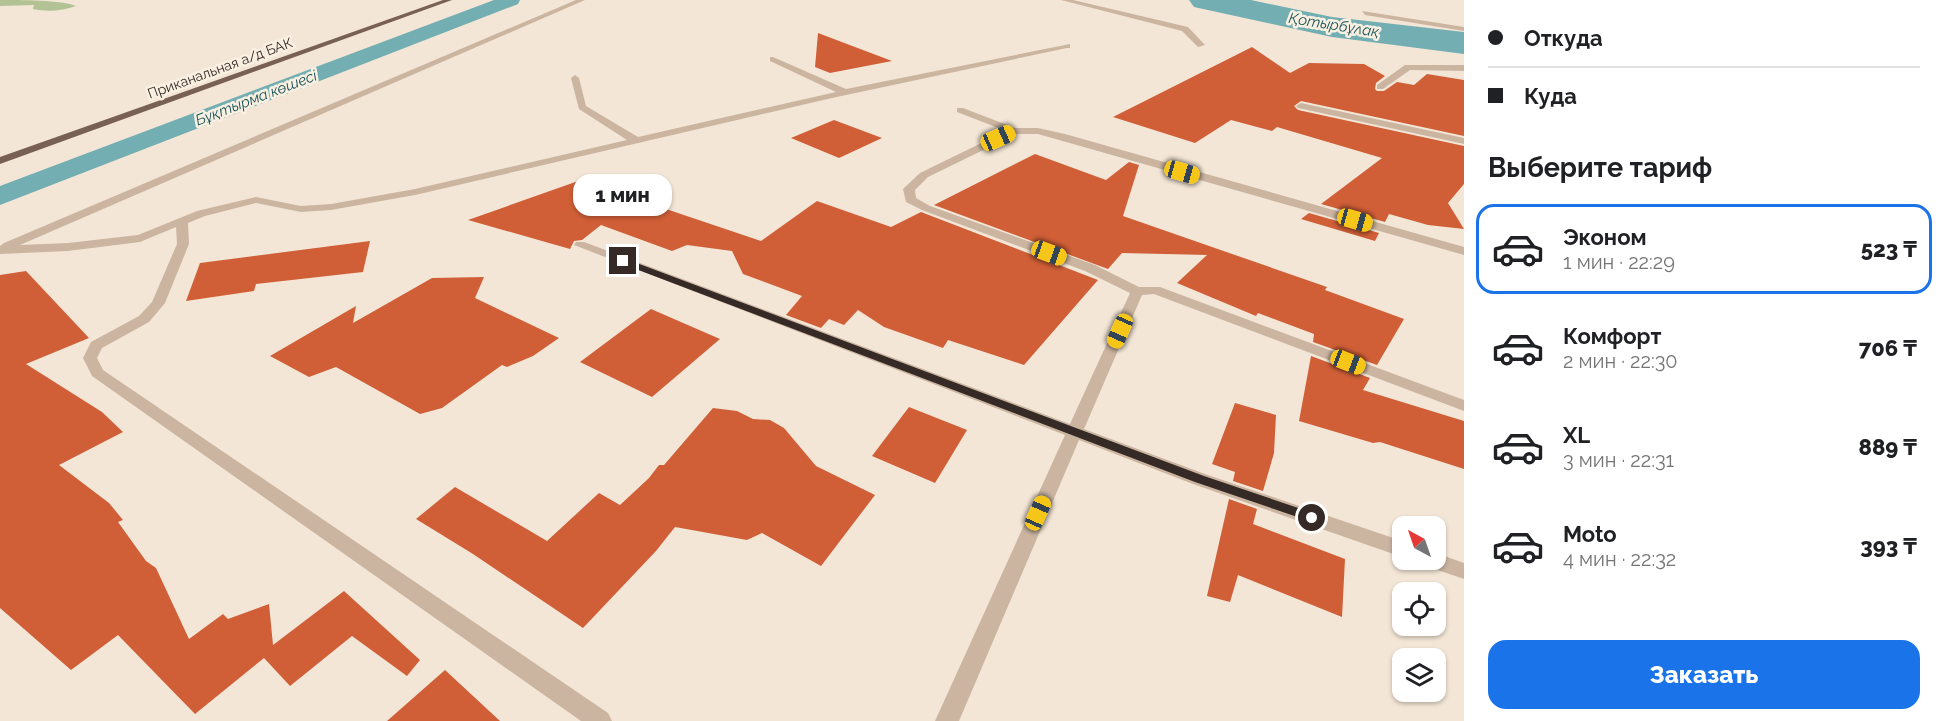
<!DOCTYPE html>
<html lang="ru">
<head>
<meta charset="utf-8">
<style>
  :root { --surface:#fff; --page:#f6f6f6; --text:#202124; --muted:#757577; --line:#e0e0e0; --accent:#1a73e8 }
  body { margin:0; font-family:Raleway,sans-serif; background:var(--page); color:var(--text); height:100vh; display:flex; flex-direction:column; font-size:22px; white-space:nowrap }
  * { box-sizing:border-box; margin:0 }
  p { font-size:20px; color:var(--muted) }
  .icon { flex:none; width:33px; height:33px; fill:none; stroke:currentColor; stroke-width:2; stroke-linecap:round; stroke-linejoin:round }
  .map { position:relative; flex:1; overflow:hidden }
  .drawer { display:flex; flex-direction:column; background:var(--surface); width:480px }
  .drawer>* { flex:none }
  .hud { display:grid; align-content:center; height:132px; padding:0 24px; background:var(--surface) }
  .needle { width:39px; rotate:320deg }
  .fabs { position:absolute; left:1392px; top:516px; display:grid; gap:12px }
  .fabs a { display:grid; place-items:center; width:54px; height:54px; border-radius:12px; background:var(--surface); box-shadow:0 2px 4px #0004; font-size:30px }
  .end { position:absolute; width:27px; height:27px; margin:-14px; border:8px solid #352a25; background:#fff; box-shadow:0 0 0 3px #fff }
  .from { border-radius:50% }
  .bubble { position:absolute; height:42px; border-radius:18px; background:var(--surface); box-shadow:0 2px 4px #0004; font-size:20px; font-weight:800; line-height:42px; text-align:center }
  .car { position:absolute; width:18px; height:36px; margin:-18px -9px; border-radius:8px; box-shadow:0 0 4px 2px #0007; background:linear-gradient(#f5c518 24%,#345 0 40%,#f5c518 0 76%,#345 0 86%,#f5c518 0) }
  .hud b { display:flex; align-items:center; gap:21px; height:57px; font-size:22px }
  .hud b+b { border-top:2px solid var(--line) }
  .hud i { width:15px; height:15px; background:var(--text) }
  ul { padding:0; list-style:none }
  li { display:flex; align-items:center; gap:18px; height:90px; margin:0 12px 9px; padding:0 12px; border:3px solid transparent; border-radius:18px }
  li div { flex:1 }
  li b { display:block; font-size:22px }
  li em { font-style:normal; font-weight:800 }
  li.on { border-color:var(--accent) }
  li>.icon { width:54px; height:54px; stroke-width:1.5 }
  h2 { padding:0 24px; font-size:27px; line-height:72px }
  .action { display:flex; gap:12px; margin-top:auto; padding:12px 24px }
  .action a { flex:1; height:69px; border-radius:18px; background:var(--accent); color:#fff; font-size:24px; font-weight:800; line-height:69px; text-align:center }
  main { display:flex; flex:1; min-height:0 }
  .map>svg:first-child { display:block }
  .green { fill:#b2c295 }
  .lines { fill:none; stroke-linecap:round; stroke-linejoin:round }
  .canal { fill:#73aeb2; fill-rule:evenodd }
  .river { fill:#73aeb2; fill-rule:evenodd }
  .building { fill:#d05f37 }
  .minor { fill:#cbb5a1; fill-rule:evenodd }
  .major { fill:#786154; fill-rule:evenodd }
  .route { fill:#352a25 }
  .labels { text-anchor:middle; stroke-width:5; stroke-linejoin:round; paint-order:stroke }
  .far-street-label { font-size:14px; fill:#352a25; stroke:#faf0e2 }
  .far-water-label { font-size:15px; font-style:italic; fill:#175459; stroke:#faf0e2 }
</style>
</head>
<body>
<main>
<div class="map">
<svg width="1464" height="721" viewBox="0 0 1464 721">
  <rect width="100%" height="100%" fill="#f3e6d6"/>
  <path class="green" d="M0,0C19,0 63,0 76,6C62,11 48,12 33,9L34,5L0,6Z"/>
  <g class="lines">
    <path class="canal" d="M494,0H520L518,4L0,205V186Z"/>
    <path class="river" d="M1189,0H1251L1332,17L1464,32V54L1332,37L1194,7Z"/>
  </g>
  <g class="building">
    <path d="M818,33L892,61L830,73L815,67Z"/>
    <path d="M1252,47L1290,73L1309,63L1364,64L1385,76L1376,83L1375,89L1377,91H1384L1397,82L1414,85L1427,74L1464,80V136L1301,101L1294,106L1298,110L1464,146V184L1448,203L1464,229L1428,225L1389,214L1385,222L1321,204L1382,158L1277,127L1272,131L1231,120L1195,143L1113,117Z"/>
    <path d="M834,120L882,138L839,158L791,138Z"/>
    <path d="M1035,154L1106,180L1129,162L1139,165L1123,216L1327,287L1325,290L1404,319L1377,365L1313,342L1314,334L1258,313L1256,316L1177,283L1207,255L1122,253L1108,269L934,205Z"/>
    <path d="M581,180L617,203L639,194L663,208L761,241L817,201L891,227L921,212L1098,280L1024,365L948,340L943,348L884,327L858,310L844,325L829,319L821,328L786,315L802,296L743,274L732,251L687,245L672,251L601,225L582,240L574,241L570,249L468,220Z"/>
    <path d="M1309,213L1379,233L1375,241L1301,219Z"/>
    <path d="M370,241L363,272L256,284L254,291L186,301L200,263Z"/>
    <path d="M26,271L89,338L26,364L102,412L123,432L59,465L109,503L123,520L118,522L146,561L156,568L189,639L223,614L228,619L269,604L273,645L344,591L420,660L407,676L352,636L290,686L264,658L195,714L118,635L71,670L0,608V275Z"/>
    <path d="M484,277L475,298L559,338L533,356L507,367L502,365L442,408L420,414L336,367L309,377L270,356L356,306L353,323L432,278Z"/>
    <path d="M651,309L720,339L652,397L580,362Z"/>
    <path d="M1311,356L1370,378L1363,390L1464,421V469L1380,442L1373,443L1299,421Z"/>
    <path d="M1235,403L1276,415L1274,453L1263,491L1233,481L1235,472L1212,464Z"/>
    <path d="M909,407L967,430L935,483L872,456Z"/>
    <path d="M713,408L737,411L753,419L770,420L784,428L816,466L875,495L821,566L762,533L747,540L675,527L656,551L583,628L473,554L416,519L455,487L547,541L599,493L620,505L649,478L659,465H664Z"/>
    <path d="M1229,499L1257,509L1253,524L1345,559L1342,617L1238,575L1230,602L1207,596Z"/>
    <path d="M445,670L500,721H387Z"/>
  </g>
  <g class="lines">
    <g class="minor">
      <path d="M576,0H585L20,245L68,243L138,235L197,211L256,197L301,206L331,204L415,189L627,140L579,109L571,78L575,75L579,78L586,106L638,137L836,92L770,61V57H773L846,89L1070,44V48H1067L832,98L415,195L331,210L301,212L256,203L205,216L188,223L189,244L165,303L149,322L102,348L97,358L103,370L608,713L612,721H581L92,376L83,358L91,342L139,316L152,302L177,244L176,227L140,242L68,251L0,254V246L4,243Z"/>
      <path d="M1061,0H1073L1188,27L1205,45L1198,47L1182,31Z"/>
      <path d="M1362,11L1464,27V31L1365,15Z"/>
      <path d="M1405,65H1464V71L1410,70L1383,89H1377V85Z"/>
      <path d="M1301,103L1464,138V144L1298,108L1296,106Z"/>
      <path d="M957,108H963L1015,128H1038L1065,134L1464,247V255L1038,134H1016L928,177L915,190L916,198L930,206L1095,265L1139,287H1160L1464,400V411L1154,294L1142,295L1084,429L1205,474L1402,541V557L1193,484L1079,440L959,721H935L1065,435L574,245L576,242H584L1070,424L1130,293L1085,271L922,210L906,202L903,189L920,173L1006,131L957,112Z"/>
      <path d="M1436,553L1464,563V579L1426,566L1423,560H1436Z"/>
    </g>
    <path class="major" d="M443,0H452L0,164V157Z"/>
  </g>
  <path class="route" d="M620,259H626L1204,476L1316,514L1318,518L1312,522L1195,482L620,263Z"/>
  <g class="labels">
    <g class="far-street-label">
      <text transform="translate(220 68) rotate(-20)" y="5">Приканальная а/д БАК</text>
    </g>
    <g class="far-water-label">
      <text transform="translate(1334 25) rotate(9)" y="5">Қотырбұлақ</text>
      <text transform="translate(256 98) rotate(-21)" y="5">Бұқтырма көшесі</text>
    </g>
  </g>
</svg>
<div class="fabs">
<a><svg class="needle" viewBox="-14 -14 28 28"><path d="M0-13l5 13h-10z" fill="#e53935"/><path d="M0 13l5-13h-10z" fill="#757577"/></svg></a>
<a><svg class="icon" aria-label="locate" viewBox="0 0 24 24"><circle cx="12" cy="12" r="6"/><path d="M12 2v4M12 18v4M2 12h4M18 12h4"/></svg></a>
<a><svg class="icon" aria-label="layers" viewBox="0 0 24 24"><path d="M12 4l9 5-9 5-9-5zM3 14l9 5 9-5"/></svg></a>
</div>
<i class="end from" style="left:1312px;top:518px"></i>
<i class="end" style="left:623px;top:261px"></i>
<div class="bubble" style="left:573px;top:174px;width:99px">1 мин</div>
<i class="car" style="left:998px;top:138px;rotate:66deg"></i>
<i class="car" style="left:1182px;top:172px;rotate:106deg"></i>
<i class="car" style="left:1355px;top:220px;rotate:106deg"></i>
<i class="car" style="left:1049px;top:253px;rotate:110deg"></i>
<i class="car" style="left:1120px;top:331px;rotate:204deg"></i>
<i class="car" style="left:1348px;top:362px;rotate:111deg"></i>
<i class="car" style="left:1038px;top:513px;rotate:24deg"></i>
</div>
<section class="drawer">
<div class="hud">
<b><i class="from"></i>Откуда</b>
<b><i></i>Куда</b>
</div>
<h2>Выберите тариф</h2>
<ul>
<li class="on"><svg class="icon" aria-label="car" viewBox="0 0 24 24"><path d="M5 17H2v-5l4-1 3-4h7l3 4 3 1v5h-3M9 17h6M6 11h13"/><circle cx="7" cy="17" r="2"/><circle cx="17" cy="17" r="2"/></svg><div><b>Эконом</b><p>1 мин · 22:29</p></div><em>523 ₸</em></li>
<li><svg class="icon" aria-label="car" viewBox="0 0 24 24"><path d="M5 17H2v-5l4-1 3-4h7l3 4 3 1v5h-3M9 17h6M6 11h13"/><circle cx="7" cy="17" r="2"/><circle cx="17" cy="17" r="2"/></svg><div><b>Комфорт</b><p>2 мин · 22:30</p></div><em>706 ₸</em></li>
<li><svg class="icon" aria-label="car" viewBox="0 0 24 24"><path d="M5 17H2v-5l4-1 3-4h7l3 4 3 1v5h-3M9 17h6M6 11h13"/><circle cx="7" cy="17" r="2"/><circle cx="17" cy="17" r="2"/></svg><div><b>XL</b><p>3 мин · 22:31</p></div><em>889 ₸</em></li>
<li><svg class="icon" aria-label="car" viewBox="0 0 24 24"><path d="M5 17H2v-5l4-1 3-4h7l3 4 3 1v5h-3M9 17h6M6 11h13"/><circle cx="7" cy="17" r="2"/><circle cx="17" cy="17" r="2"/></svg><div><b>Moto</b><p>4 мин · 22:32</p></div><em>393 ₸</em></li>
</ul>
<div class="action"><a>Заказать</a></div>
</section>
</main>
</body>
</html>
